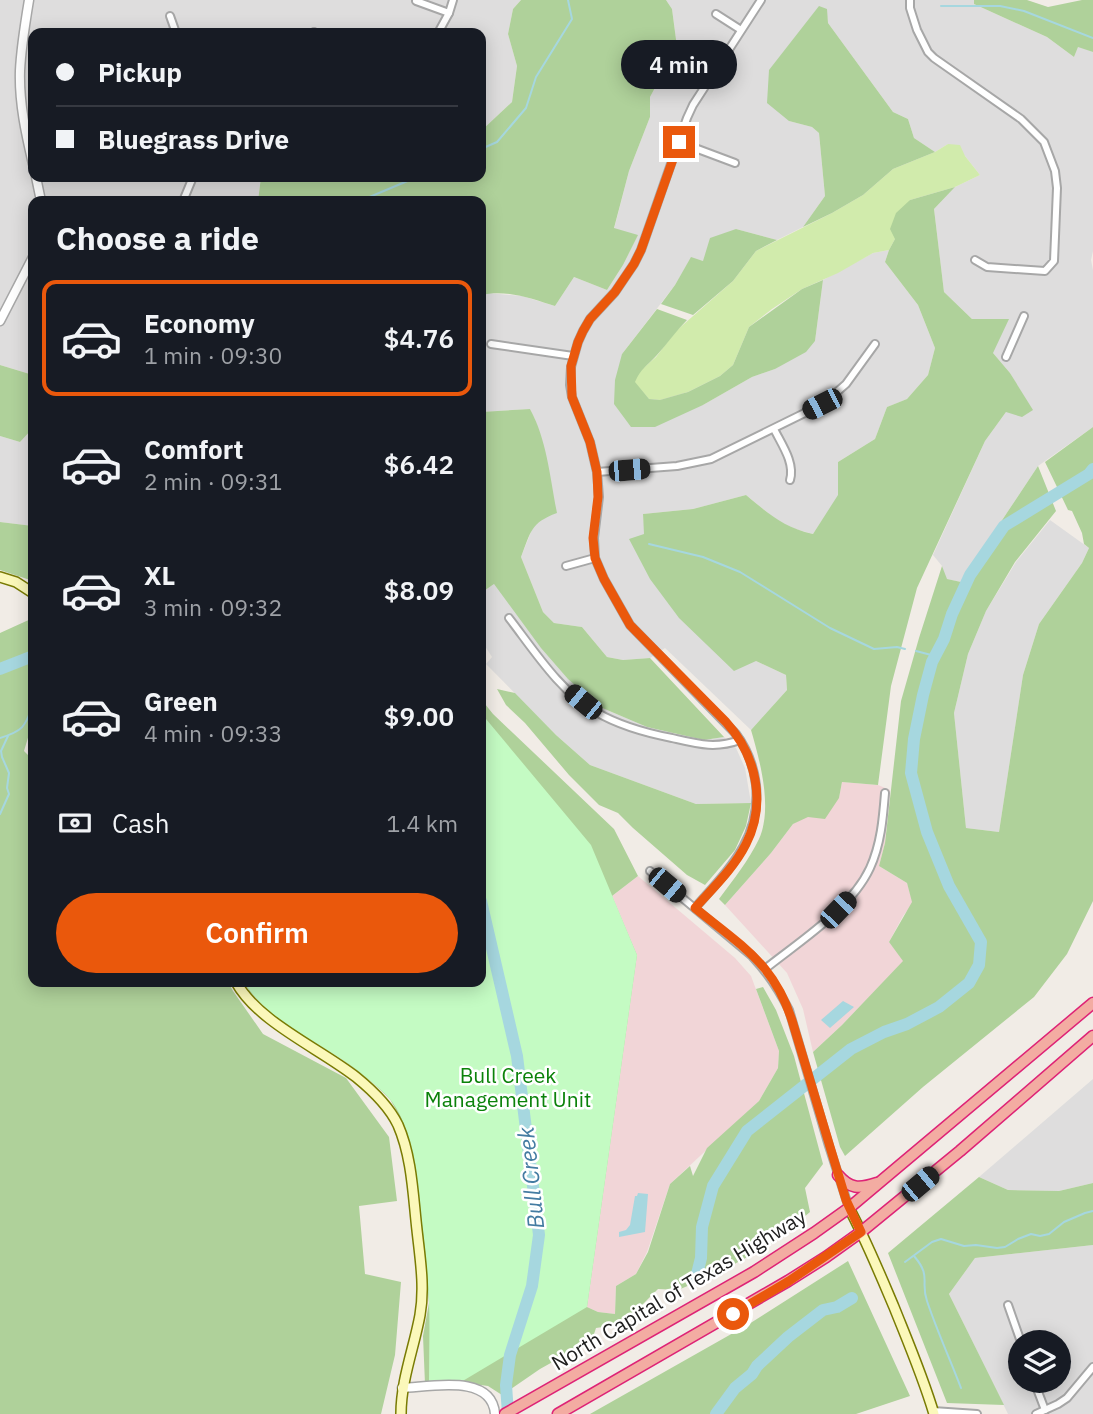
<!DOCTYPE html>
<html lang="en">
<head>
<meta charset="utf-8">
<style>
  :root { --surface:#171b24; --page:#20242c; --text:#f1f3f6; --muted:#9ea1a6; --line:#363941; --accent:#ea580c }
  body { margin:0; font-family:"IBM Plex Sans",sans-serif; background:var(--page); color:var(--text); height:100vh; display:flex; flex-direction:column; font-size:26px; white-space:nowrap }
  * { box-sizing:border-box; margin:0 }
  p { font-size:23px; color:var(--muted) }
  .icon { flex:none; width:38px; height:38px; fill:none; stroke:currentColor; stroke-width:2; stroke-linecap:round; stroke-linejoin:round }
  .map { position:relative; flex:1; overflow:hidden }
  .panel { position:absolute; left:28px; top:196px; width:458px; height:791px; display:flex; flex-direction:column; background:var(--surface); border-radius:14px; box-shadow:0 4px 18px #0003 }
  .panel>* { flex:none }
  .guide { position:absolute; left:28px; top:28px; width:458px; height:154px; border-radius:14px; box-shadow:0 4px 18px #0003; display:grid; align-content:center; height:154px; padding:0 28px; background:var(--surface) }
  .fabs { position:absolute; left:1008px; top:1330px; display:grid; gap:14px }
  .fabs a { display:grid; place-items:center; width:63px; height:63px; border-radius:50%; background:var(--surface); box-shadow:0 4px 18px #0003; font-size:35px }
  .end { position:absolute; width:32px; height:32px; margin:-16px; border:9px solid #ea580c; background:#fff; box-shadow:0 0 0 4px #fff }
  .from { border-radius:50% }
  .bubble { position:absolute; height:49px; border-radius:24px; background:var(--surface); box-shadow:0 4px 18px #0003; font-size:23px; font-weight:600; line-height:49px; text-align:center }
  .car { position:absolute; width:21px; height:42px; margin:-21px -10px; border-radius:9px; box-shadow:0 0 5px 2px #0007; background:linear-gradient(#222 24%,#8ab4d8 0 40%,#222 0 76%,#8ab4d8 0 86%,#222 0) }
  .guide b { display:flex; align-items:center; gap:24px; height:66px; font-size:26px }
  .guide b+b { border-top:2px solid var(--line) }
  .guide i { width:18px; height:18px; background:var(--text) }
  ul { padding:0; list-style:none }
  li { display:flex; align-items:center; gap:21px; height:116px; margin:0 14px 10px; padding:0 14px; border:4px solid transparent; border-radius:14px }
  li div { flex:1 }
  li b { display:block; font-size:26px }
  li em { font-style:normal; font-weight:600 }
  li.active { border-color:var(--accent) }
  li>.icon { width:63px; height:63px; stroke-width:1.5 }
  h2 { padding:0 28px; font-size:32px; line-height:84px }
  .pay { display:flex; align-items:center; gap:18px; height:77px; padding:0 28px; font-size:26px }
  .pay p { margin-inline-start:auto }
  .action { display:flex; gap:14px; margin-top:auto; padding:14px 28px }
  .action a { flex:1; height:80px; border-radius:42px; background:var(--accent); color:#fff; font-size:28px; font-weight:600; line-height:80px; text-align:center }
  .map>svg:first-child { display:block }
  .residential { fill:#dedddd; fill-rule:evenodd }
  .commercial { fill:#f1d5d7 }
  .grass { fill:#d1ebac }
  .forest { fill:#afd19a }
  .park { fill:#c4fbc3 }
  .water { fill:#a6d7df }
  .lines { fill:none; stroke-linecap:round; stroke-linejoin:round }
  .stream { stroke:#a6d7df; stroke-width:2 }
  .river { stroke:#a6d7df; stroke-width:12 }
  .minor-casing { stroke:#a7a7a7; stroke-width:10 }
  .tertiary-casing { stroke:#a7a7a7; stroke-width:11 }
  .secondary-casing { stroke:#797b03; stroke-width:12 }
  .trunk-casing { stroke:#de2376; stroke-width:13 }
  .minor { stroke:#fff; stroke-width:6 }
  .tertiary { stroke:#fff; stroke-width:8 }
  .secondary { stroke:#fbf8ba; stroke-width:9 }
  .trunk { stroke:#f3aca2; stroke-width:10 }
  .route { stroke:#ea580c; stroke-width:9 }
  .labels { text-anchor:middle; stroke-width:5; stroke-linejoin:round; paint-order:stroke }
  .park-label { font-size:21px; fill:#0b820a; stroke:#fff }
  .street-label { font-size:21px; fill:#202020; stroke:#fff }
  .water-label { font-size:23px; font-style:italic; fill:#447ca2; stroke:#fff }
</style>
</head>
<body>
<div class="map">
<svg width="1093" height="1414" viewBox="0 0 1093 1414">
  <rect width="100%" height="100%" fill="#f1ece6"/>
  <g class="residential">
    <path d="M0,0H521L513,9L508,34L517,66L512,102L481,131V33H33V177H261L258,201H33V375L0,365Z"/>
    <path d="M666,0H974V4L1047,37L1074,57L1078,46L1093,52V251L1091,260L1093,270V427L1038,466L961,582L946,579L942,566L933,555L985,441L1006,412L1032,410L1010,373L993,353L972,319L944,292L934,209L955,187L980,175L965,156L948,144L935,152L914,138L908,119L893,112L828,23L826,9L789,121L812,127L819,133L825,196L803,227L777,240L736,229L703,261L691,258L675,285L622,354L703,405L752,377L775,369L815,341L823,280L873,253L889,250L885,262L918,305L935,348L928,375L907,399L887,407L875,439L838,462L839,495L813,534L795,529L778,521L746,495L693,509L643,514L645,534L756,661L786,675L787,690L751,730L665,648L650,658L623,660L607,657L582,627L554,623L543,612L521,557L533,527L543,518L544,448L535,419L530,409L481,412V295L488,293L522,296L555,306L574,277L607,290L623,265L637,236L614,229L629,171L650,117V97L677,47L672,9Z"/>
    <path d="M33,428V526L0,522V436L20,442Z"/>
    <path d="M1050,520L1089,548L1082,563L1039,624L1023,675L999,832L966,828L954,713L968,654L986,611L1016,562Z"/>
    <path d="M494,584L600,707L647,727L704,740L724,737L736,748L745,768L751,803L696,804L590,765L556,735L486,664L492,657L481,640V593Z"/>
    <path d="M1093,1079V1183L1059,1191L1008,1190L979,1177Z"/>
    <path d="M1093,1245V1414H1008L949,1294L975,1258ZM1020,1342H1059V1381H1020Z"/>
  </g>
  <g class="commercial">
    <path d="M842,782L878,785L890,790L885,843L879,866L907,883L913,903L903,916L889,942L904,961L842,1025L813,1052L803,1009L787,973L725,905L771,853L793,824L839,798Z"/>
    <path d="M638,876L735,958L751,976L779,1051L778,1068L759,1101L670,1184L647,1252L636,1274L616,1286L615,1314L598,1312L587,1307L637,955L612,896Z"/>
  </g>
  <path class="grass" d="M948,144L960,145L965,156L980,175L955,187L910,200L895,239L889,250L873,253L838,273L802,289L772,309L749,327L733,365L720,376L688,392L660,400L649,399L634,382L639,372L656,357L676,331L733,281L756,251L832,213L863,195L893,169L935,152Z"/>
  <g class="forest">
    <path d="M521,0H666L672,9L677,47L650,97V117L629,171L614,228L638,235L623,265L607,290L574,277L555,306C532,299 506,289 481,295V201H258L261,177H481V131L512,102L517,66L508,34L513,9Z"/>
    <path d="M974,0H1027L1048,7L1082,0H1093V52L1078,47L1074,57L1047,37L974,4Z"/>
    <path d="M819,6L827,9L828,23L893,112L908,119L914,138L935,152L893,169L863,195L832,213L803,227L825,196L819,133L812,127L789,121L767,103L769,70Z"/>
    <path d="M955,187L934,209L944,292L972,319H1009L993,353L1010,373L1033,410L1022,417L1006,412L985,441L917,588L891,686L878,785L842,782L839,798L825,819L808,817L793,824L771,853L725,905L719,899C733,880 749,860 759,839C773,808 760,761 751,730L787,690L786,675L756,661L734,671L679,618L650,579L629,539L644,534L643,514L693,509L746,495C769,514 783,527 813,534L838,495V462L875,439L887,407L907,399L928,375L935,348L918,305L885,262L889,250L895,239L890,229L896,213L910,200Z"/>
    <path d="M736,229L777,240L756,251L733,281L693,315L661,304L675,285L691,257L703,261L710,238Z"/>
    <path d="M823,280L815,341L806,352L775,369L752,377L703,405L655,427H631L614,404L615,380L622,354L657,309L687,320C676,331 667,344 657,355C647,366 641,368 635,382L649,399L660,400L688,392L720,376L733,365L749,327L802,289Z"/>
    <path d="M0,365L33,375V428L20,442L0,436Z"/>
    <path d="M530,409C547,440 550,478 557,513C530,523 531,532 521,557L543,612L554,623L582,627L607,657L623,660L650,658L724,737L704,740L647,727L600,707L568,679L541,648L494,584L481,593V412Z"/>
    <path d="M1093,427V901L1067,954L1034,997L923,1087L845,1156L840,1147L813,1052L842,1025L903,961L889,942L912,902L907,883L879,866L885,843L901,701L919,638L942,566L947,579L961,582L1038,466L1056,511L1015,562L986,611L968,654L954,713L966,828L999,832L1023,675L1039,624L1082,563L1089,548L1084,544L1082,533L1072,511L1068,510L1045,462Z"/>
    <path d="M0,522L33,526V581L0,570Z"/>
    <path d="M33,618V721L24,751L33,760V982H228L233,991L263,1034L346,1078L389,1137L397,1201L359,1206L365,1274L401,1282L395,1355L381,1414H0V633Z"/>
    <path d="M497,689L515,693L556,735L590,765L696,804L751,803L746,826L735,850L705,885L687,875L633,828L618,813L599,805L569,775L525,723L506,705Z"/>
    <path d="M481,699L493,714L614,829L638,876L612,896L637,955L587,1307L598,1312L615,1314L616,1286L636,1274L648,1252L670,1184L690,1166L693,1176L707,1148L759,1101L778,1068L779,1051L756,989L763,987L776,1010L794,1056L823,1164L805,1188L810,1212L773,1243L716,1274L678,1290L658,1289L623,1324L596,1328L592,1340L540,1369L502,1395L488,1386L466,1383L425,1384L423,1336L429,1303L419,1198L412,1153L405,1126L390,1099L372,1082L338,1056L274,1016L250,992L244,982H481Z"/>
    <path d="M979,1177L1008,1190L1059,1191L1093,1183V1245L975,1258L949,1294L1004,1405L947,1403L888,1253Z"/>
    <path d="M848,1261L910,1396L856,1414H590L749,1324Z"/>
  </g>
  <path class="park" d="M481,713L591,845L637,955L587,1307L461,1382H429C429,1355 430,1328 429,1301C427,1264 423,1226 417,1189C413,1159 410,1123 389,1098C380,1088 368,1079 357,1070C320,1042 268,1022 244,982H481Z"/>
  <g class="water">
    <path d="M843,1001L854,1007L830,1028L821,1020Z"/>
    <path d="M638,1193L648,1194L645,1232L619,1237V1232L626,1230L630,1225L635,1196H637Z"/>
  </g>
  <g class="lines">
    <g class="stream">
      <path d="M941,6H1000L1024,11L1093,38"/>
      <path d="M481,149L497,142L526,108L536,77L572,19L568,0"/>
      <path d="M360,201L417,177"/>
      <path d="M1089,474L1093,475"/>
      <path d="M649,544L703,557L740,572L830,628L874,649L897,647L905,649"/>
      <path d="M916,651L935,656"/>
      <path d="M29,658L33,669"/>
      <path d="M0,738C23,731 25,727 33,705"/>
      <path d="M0,814L9,794L7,788L9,773L2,757L1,751L8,736"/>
      <path d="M914,1256C932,1277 920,1281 927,1301C937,1331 950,1359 961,1388"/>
      <path d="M905,1262L932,1242L941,1239L964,1246L976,1245L997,1248L1005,1247L1018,1239L1031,1234L1040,1236L1049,1234L1064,1222L1085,1213L1093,1211"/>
    </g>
    <g class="river">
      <path d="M0,669L33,656"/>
      <path d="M481,901L517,1056L539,1235L532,1286L510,1355L506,1385L508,1414"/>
      <path d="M696,1278L701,1258L702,1227L713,1186L747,1131L851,1049L884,1032L907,1024L939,1007L969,983L979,965L981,942L949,886L927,832L911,773L914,739L923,695L932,662L944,639L952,614L970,575L1004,526L1089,474L1093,469"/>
      <path d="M716,1414L735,1388L752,1374L757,1366L788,1337L823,1310L837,1307L852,1298"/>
    </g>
    <g class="minor-casing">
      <g id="minor">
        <path d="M910,0V8L917,30L928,52L934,58L1021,119L1044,142L1055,171L1057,188L1054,261L1045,271L987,267L975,260"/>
        <path d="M416,1L449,13"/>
        <path d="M716,14L741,30"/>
        <path d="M170,16L176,33"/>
        <path d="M314,33V32"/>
        <path d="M438,33L449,13L453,0"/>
        <path d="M679,142L735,163"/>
        <path d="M183,201L193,177"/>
        <path d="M491,344L573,356"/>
        <path d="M1006,357L1024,316"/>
        <path d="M774,429C782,445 795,463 790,480"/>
        <path d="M597,472L677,466L711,459L823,404L846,384L875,344"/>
        <path d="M566,566L595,558"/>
        <path d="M509,618C533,649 561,693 596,712C620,726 646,733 672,738C698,744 715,749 740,740"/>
        <path d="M650,871L752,956C768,973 779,990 789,1010L829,1146L849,1208"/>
        <path d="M695,908C728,870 761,840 756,785C754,767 747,749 736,734L630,625L604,579L595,558L594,538L599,497L597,472L590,442L572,397L570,385L571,367L578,342L583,331L590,319L615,292L634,264L641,250L687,118L693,105L761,0"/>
        <path d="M765,969C800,941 851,909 870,868C881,844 883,818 885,793"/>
        <path d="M1008,1305L1021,1342"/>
        <path d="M1034,1381L1045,1410"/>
        <path d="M933,1411L977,1414"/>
        <path d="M1036,1414L1058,1404L1067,1398L1093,1367"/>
      </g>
    </g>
    <g class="tertiary-casing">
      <g id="tertiary">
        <path d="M29,0C25,24 21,48 20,71C19,103 26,134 33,164"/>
        <path d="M36,177L41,201"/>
        <path d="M0,321L33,257"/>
        <path d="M402,1388C430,1387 492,1373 495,1414"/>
      </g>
    </g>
    <g class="secondary-casing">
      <g id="secondary">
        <path d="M0,577L16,582L33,593"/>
        <path d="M236,982C258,1022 319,1048 356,1077C372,1090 389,1106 398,1125C412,1157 413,1195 417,1230C420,1258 425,1287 420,1315C414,1348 401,1380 401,1414"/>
        <path d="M849,1208C866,1240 880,1274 894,1307C908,1342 923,1377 934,1414"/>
      </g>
    </g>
    <g class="trunk-casing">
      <g id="trunk">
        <path d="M838,1175C850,1189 859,1189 877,1183"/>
        <path d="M505,1414L754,1272L814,1233L849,1208L1093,1003"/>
        <path d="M558,1414L788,1281L826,1257L861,1232L960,1151L1093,1036"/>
      </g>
    </g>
    <use href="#minor" class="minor"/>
    <use href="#tertiary" class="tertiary"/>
    <use href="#secondary" class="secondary"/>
    <use href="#trunk" class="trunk"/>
  </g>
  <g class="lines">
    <path class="route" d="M679,142L641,250L634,264L615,292L590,319L583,331L578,342L571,366L572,397L590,442L597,472L598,497L593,538L595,558L604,579L630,625L726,722C756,755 767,803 746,844C734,868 713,888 695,908C718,927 746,946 765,969C779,986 788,1006 794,1027L846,1200L861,1232L789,1281L733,1314"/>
  </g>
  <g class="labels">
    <g class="park-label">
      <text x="508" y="1083">Bull Creek<tspan x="508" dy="24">Management Unit</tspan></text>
    </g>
    <g class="street-label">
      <text transform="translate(679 1290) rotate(-31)" y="7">North Capital of Texas Highway</text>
    </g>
    <g class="water-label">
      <text transform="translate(531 1178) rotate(-96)" y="8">Bull Creek</text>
    </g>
  </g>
</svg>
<div class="fabs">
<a><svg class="icon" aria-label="layers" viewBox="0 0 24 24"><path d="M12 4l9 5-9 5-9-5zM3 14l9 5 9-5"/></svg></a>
</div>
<i class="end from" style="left:733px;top:1314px"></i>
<i class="end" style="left:679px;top:142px"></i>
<div class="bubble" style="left:621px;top:40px;width:116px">4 min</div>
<i class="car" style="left:822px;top:404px;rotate:243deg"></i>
<i class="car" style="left:629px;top:470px;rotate:85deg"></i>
<i class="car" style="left:583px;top:702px;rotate:309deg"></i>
<i class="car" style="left:667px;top:885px;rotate:130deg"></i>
<i class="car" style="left:838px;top:910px;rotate:44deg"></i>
<i class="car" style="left:920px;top:1184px;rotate:50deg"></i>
<div class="guide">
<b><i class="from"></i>Pickup</b>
<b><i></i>Bluegrass Drive</b>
</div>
<section class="panel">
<h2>Choose a ride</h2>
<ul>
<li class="active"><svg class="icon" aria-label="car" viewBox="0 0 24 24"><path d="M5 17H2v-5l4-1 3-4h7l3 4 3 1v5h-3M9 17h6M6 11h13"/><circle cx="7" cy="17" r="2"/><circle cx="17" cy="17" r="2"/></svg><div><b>Economy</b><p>1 min · 09:30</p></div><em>$4.76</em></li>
<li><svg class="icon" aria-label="car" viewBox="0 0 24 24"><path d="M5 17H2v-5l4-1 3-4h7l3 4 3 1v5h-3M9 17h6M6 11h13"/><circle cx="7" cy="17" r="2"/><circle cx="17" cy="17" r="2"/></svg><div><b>Comfort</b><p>2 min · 09:31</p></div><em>$6.42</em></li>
<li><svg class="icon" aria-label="car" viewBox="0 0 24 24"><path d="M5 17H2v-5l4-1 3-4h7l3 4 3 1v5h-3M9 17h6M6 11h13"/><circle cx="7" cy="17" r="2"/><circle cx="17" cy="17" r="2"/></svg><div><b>XL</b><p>3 min · 09:32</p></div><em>$8.09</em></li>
<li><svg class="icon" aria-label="car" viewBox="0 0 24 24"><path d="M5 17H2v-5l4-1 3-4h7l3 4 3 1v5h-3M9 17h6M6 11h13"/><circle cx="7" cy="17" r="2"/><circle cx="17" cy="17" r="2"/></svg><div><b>Green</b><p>4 min · 09:33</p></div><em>$9.00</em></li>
</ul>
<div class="pay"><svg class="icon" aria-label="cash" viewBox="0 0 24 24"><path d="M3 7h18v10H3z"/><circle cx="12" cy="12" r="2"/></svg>Cash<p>1.4 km</p></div>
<div class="action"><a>Confirm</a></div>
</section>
</div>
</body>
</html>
